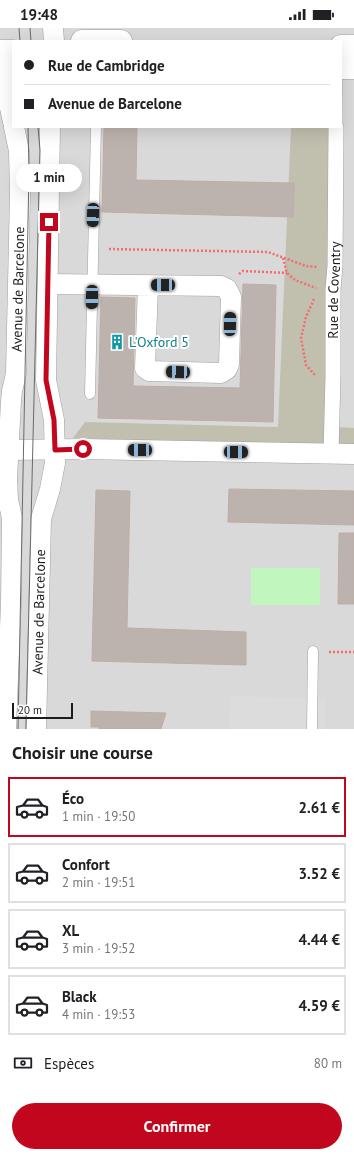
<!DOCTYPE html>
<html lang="fr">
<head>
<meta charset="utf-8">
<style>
  :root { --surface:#fff; --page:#f6f6f6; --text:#202124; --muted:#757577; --line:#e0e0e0; --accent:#c2061e }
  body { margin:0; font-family:"PT Sans",sans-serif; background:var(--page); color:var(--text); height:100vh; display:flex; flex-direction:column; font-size:15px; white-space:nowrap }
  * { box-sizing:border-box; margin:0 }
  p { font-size:13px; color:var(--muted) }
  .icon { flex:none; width:22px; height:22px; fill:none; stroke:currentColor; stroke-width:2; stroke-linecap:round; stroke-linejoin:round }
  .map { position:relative; height:701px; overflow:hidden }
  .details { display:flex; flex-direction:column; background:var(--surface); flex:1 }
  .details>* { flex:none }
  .hud { position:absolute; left:12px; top:12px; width:330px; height:88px; border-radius:0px; box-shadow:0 4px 16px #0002; display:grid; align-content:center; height:88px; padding:0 12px; background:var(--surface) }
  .scale { position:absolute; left:12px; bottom:10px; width:61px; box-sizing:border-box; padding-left:4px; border:2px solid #1c1c1c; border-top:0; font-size:11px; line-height:14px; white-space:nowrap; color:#1c1c1c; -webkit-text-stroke:3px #fff; paint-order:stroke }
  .end { position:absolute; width:18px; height:18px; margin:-9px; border:5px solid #c2061e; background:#fff; box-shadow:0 0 0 2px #fff }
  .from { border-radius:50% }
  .bubble { position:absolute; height:28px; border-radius:14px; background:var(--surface); box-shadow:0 4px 16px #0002; font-size:13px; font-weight:700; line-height:28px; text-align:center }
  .car { position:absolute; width:12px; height:24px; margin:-12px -6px; border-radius:5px; box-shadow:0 0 3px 1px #0007; background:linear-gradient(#222 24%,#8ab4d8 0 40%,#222 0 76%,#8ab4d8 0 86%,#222 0) }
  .hud b { display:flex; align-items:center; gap:14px; height:38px; font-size:15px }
  .hud b+b { border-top:1px solid var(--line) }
  .hud i { width:10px; height:10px; background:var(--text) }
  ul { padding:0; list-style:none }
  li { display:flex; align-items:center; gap:12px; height:60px; margin:0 8px 6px; padding:0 4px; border:2px solid var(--line); border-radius:0px }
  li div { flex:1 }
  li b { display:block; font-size:15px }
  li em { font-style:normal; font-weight:700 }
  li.on { border-color:var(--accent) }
  li>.icon { width:36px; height:36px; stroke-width:1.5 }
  h2 { padding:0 12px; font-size:18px; line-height:48px }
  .pay { display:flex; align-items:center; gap:10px; height:44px; padding:0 12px; font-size:15px }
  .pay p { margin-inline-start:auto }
  .action { display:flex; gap:8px; margin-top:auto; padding:8px 12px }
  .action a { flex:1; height:46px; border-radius:24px; background:var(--accent); color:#fff; font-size:16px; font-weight:700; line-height:46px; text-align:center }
  .status { display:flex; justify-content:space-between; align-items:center; height:28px; padding:0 20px; background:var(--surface); direction:ltr }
  .status svg { height:11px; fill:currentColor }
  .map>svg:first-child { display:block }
  .residential { fill:#dad9d9; fill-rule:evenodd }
  .construction { fill:#c1bfae }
  .park { fill:#c1f7bf }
  .parking { fill:#dcdcdc }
  .building { fill:#bdb3ae; stroke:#beada5 }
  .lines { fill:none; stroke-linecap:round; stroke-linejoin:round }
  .service-casing { stroke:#a0a0a0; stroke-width:11 }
  .pedestrian-casing { stroke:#a0a0a0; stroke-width:16 }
  .minor-casing { stroke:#a0a0a0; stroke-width:21 }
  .tertiary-casing { stroke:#a0a0a0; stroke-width:23 }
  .path { stroke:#f56b6e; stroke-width:2.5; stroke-dasharray:2 2; stroke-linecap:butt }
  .service { stroke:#fff; stroke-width:10 }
  .pedestrian { stroke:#fff; stroke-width:15 }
  .minor { stroke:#fff; stroke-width:20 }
  .tertiary { stroke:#fff; stroke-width:22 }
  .tram { stroke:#6a6a6a; stroke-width:1 }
  .route { stroke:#c2061e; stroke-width:5 }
  .labels { text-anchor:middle; stroke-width:4; stroke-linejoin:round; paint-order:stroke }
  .street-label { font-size:14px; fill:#1c1c1c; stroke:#fff }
  .culture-label { font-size:14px; fill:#0d838f; stroke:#fff; text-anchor:start }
</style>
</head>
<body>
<div class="status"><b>19:48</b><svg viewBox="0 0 49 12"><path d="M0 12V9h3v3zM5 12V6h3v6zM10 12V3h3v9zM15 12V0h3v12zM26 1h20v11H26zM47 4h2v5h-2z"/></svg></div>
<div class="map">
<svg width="354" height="701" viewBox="0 0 354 701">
  <rect width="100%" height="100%" fill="#ede8e2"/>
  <path class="residential" d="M0,0H354V701H0ZM13,13H341V99H13Z"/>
  <path class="construction" d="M341,47H343L336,399L354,400V419L73,410L85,394L278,399L291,99H341Z"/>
  <rect class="park" x="251" y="540" width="69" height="37"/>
  <path class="parking" d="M230,668L325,671V701H229Z"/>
  <g class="building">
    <path d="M104,99H137L136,152L294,155L293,189L102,184Z"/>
    <path d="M243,256L276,257L273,394L98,390L101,269L135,270L133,358L240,360Z"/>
    <path d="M229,461L354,463V497L228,494Z"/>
    <path d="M96,462L130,463L127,600L246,604V637L92,633Z"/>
    <path d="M339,505H354V576H338Z"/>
    <path d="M91,683L128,684L166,685L161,701H99V699H91Z"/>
  </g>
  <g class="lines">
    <g class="service-casing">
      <g id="service">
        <path d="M90,366L96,99"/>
        <path d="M312,701L313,623"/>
      </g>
    </g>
    <g class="pedestrian-casing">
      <g id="pedestrian">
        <path id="s1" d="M331,425L333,348V262L335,238L336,99"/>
      </g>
    </g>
    <g class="minor-casing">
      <g id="minor">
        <path d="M53,0L54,13"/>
        <path d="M5,23L10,80L13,94"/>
        <path d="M48,256L221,258L227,261L231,269L229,336L227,341L221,345L149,343L145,340L148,257"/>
        <path d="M8,422L83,421L354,426"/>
        <path id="s2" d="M6,701L11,575L12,490L8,472L7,451L11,373L12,363L16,346L20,166L19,123L14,99"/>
        <path id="s3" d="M36,701L41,491L50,461L55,435L54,392L46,352L50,99"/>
      </g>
    </g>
    <g class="tertiary-casing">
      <g id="tertiary">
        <path d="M82,13H121"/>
        <path d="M341,18H354"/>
        <path d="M0,23H13"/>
        <path d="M341,40H354"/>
      </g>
    </g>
    <g class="path">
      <path d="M109,221L268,224L306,238L317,239"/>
      <path d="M283,230L287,245L295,252L316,260"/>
      <path d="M239,246L243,243L287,245"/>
      <path d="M314,271L306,289L301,310L306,337L314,346H316"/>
      <path d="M329,624H354"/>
    </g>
    <use href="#service" class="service"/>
    <use href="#pedestrian" class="pedestrian"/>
    <use href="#minor" class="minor"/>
    <use href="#tertiary" class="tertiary"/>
    <g class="tram">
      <path d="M19,0L20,13"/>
      <path d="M30,0L31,13"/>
      <path d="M18,701L29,143L28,99"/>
      <path d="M26,701L40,122L38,99"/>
    </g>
  </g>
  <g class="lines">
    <path class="route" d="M49,194L46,352L54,392L55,422L83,421"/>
  </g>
  <defs>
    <g id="building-bare" transform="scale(1.2)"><path d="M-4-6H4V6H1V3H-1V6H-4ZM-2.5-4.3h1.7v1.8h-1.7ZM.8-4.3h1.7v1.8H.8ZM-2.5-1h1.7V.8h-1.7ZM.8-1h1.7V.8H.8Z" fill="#0f9aa8" stroke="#fff" stroke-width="2.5" paint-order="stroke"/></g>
  </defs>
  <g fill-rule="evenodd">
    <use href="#building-bare" x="117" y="314"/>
  </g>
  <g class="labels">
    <g class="street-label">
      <text dy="5" stroke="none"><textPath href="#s2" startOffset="441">Avenue de Barcelone</textPath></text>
      <text dy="5" stroke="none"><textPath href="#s1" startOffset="163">Rue de Coventry</textPath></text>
      <text dy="5" stroke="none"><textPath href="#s3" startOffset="117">Avenue de Barcelone</textPath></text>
    </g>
    <g class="culture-label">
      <text x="129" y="319">L'Oxford 5</text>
    </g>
  </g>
</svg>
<div class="scale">20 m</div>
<i class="end from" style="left:83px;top:421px"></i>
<i class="end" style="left:49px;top:194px"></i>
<div class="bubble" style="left:16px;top:136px;width:66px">1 min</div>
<i class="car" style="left:93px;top:187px;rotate:182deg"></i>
<i class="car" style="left:163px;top:257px;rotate:270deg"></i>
<i class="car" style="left:92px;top:269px;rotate:181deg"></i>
<i class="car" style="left:230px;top:296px;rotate:1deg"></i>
<i class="car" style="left:178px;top:344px;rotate:272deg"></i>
<i class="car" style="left:140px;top:422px;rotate:271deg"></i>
<i class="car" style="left:236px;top:424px;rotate:91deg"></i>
<div class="hud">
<b><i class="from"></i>Rue de Cambridge</b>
<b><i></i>Avenue de Barcelone</b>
</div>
</div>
<section class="details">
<h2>Choisir une course</h2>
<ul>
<li class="on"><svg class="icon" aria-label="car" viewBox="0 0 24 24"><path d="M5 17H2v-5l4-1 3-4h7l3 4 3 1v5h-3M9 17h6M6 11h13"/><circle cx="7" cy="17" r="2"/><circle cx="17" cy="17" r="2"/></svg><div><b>Éco</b><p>1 min · 19:50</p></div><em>2.61 €</em></li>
<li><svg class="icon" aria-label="car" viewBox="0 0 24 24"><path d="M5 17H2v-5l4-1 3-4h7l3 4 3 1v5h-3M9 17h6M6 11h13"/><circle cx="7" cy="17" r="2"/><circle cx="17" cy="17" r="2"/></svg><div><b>Confort</b><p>2 min · 19:51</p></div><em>3.52 €</em></li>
<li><svg class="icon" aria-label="car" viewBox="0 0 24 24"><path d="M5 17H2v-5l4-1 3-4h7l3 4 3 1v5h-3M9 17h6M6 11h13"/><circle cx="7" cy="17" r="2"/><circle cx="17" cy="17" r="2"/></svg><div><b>XL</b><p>3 min · 19:52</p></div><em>4.44 €</em></li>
<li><svg class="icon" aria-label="car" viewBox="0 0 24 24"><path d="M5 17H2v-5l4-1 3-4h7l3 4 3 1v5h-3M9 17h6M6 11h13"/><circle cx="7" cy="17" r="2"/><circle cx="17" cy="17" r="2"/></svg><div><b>Black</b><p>4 min · 19:53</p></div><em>4.59 €</em></li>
</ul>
<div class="pay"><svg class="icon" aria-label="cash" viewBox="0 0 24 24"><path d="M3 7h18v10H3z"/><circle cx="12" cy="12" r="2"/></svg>Espèces<p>80 m</p></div>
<div class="action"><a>Confirmer</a></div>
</section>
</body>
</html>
